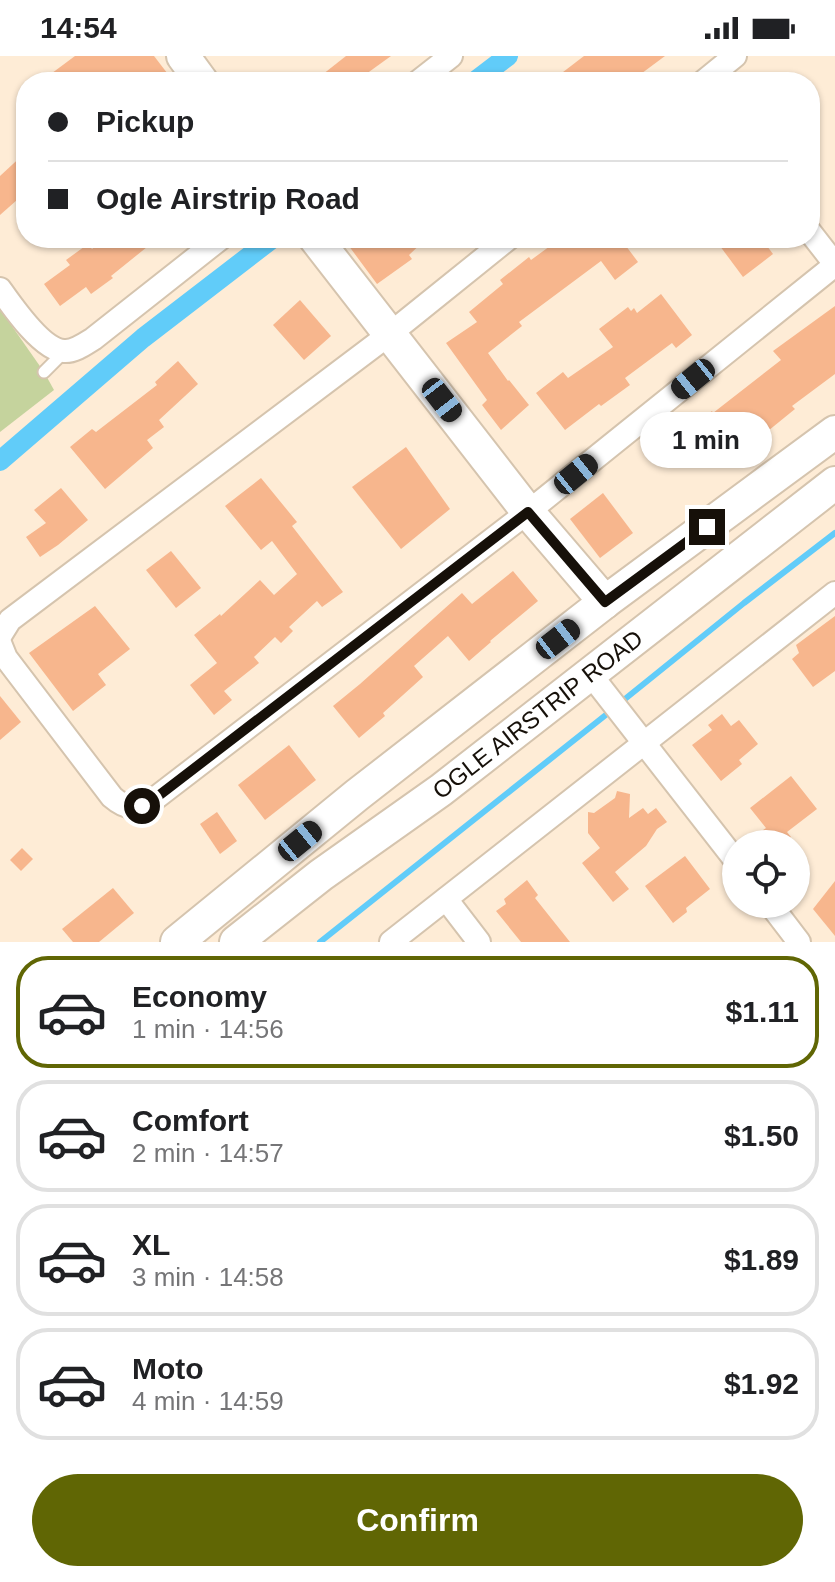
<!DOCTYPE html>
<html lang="en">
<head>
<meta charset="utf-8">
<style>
  :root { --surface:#fff; --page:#f6f6f6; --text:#202124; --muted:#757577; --line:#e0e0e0; --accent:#606604 }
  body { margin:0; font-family:Arial,sans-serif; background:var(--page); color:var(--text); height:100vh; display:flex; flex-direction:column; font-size:30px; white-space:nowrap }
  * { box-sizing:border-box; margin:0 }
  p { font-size:26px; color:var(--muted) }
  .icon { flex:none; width:44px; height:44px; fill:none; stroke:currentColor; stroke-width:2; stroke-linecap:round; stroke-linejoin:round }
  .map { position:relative; height:886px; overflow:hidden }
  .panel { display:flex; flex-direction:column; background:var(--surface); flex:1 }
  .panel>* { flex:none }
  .hud { position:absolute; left:16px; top:16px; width:804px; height:176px; border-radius:32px; box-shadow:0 2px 6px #0004; display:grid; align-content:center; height:176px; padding:0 32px; background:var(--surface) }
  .controls { position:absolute; left:722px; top:774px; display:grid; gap:16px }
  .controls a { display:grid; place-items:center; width:88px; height:88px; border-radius:50%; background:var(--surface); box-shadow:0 2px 6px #0004; font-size:40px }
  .end { position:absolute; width:36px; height:36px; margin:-18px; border:10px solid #161009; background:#fff; box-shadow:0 0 0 4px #fff }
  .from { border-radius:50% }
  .bubble { position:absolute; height:56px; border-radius:28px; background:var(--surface); box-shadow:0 2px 6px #0004; font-size:26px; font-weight:800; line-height:56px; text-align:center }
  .car { position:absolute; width:24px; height:48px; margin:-24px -12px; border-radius:10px; box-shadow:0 0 6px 2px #0007; background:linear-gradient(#222 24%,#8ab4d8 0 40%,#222 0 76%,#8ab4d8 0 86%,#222 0) }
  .hud b { display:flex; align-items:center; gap:28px; height:76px; font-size:30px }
  .hud b+b { border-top:2px solid var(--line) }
  .hud i { width:20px; height:20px; background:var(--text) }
  ul { padding:14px 0 0; list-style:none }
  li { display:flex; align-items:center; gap:24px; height:112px; margin:0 16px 12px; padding:0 16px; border:4px solid var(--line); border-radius:32px }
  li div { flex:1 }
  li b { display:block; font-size:30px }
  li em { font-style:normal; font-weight:800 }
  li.active { border-color:var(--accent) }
  li>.icon { width:72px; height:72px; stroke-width:1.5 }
  .primary-button { display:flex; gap:16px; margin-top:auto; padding:16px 32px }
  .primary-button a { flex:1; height:92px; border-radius:48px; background:var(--accent); color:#fff; font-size:32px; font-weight:800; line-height:92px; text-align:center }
  .status { display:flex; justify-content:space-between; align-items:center; height:56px; padding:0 40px; background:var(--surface); direction:ltr }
  .status svg { height:22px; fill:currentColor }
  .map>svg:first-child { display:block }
  .green { fill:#c5d39d }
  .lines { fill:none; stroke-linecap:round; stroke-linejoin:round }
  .stream { stroke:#61ccf9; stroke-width:6 }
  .canal { stroke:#61ccf9; stroke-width:20 }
  .building { fill:#f7b68d }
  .lane-casing { stroke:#d5c4ae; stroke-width:15 }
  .street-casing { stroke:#d5c4ae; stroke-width:26 }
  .secondary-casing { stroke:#d5c4ae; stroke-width:36 }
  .lane { stroke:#fff; stroke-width:11 }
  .street { stroke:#fff; stroke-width:22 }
  .secondary { stroke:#fff; stroke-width:32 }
  .route { stroke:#161009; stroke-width:10 }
  .labels { text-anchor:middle; stroke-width:7; stroke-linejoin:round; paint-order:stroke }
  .street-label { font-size:24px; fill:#161009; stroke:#feecd6 }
</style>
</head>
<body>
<div class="status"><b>14:54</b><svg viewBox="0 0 49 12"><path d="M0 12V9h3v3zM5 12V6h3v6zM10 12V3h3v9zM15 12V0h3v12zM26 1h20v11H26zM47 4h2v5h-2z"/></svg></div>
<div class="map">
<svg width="835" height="886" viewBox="0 0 835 886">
  <rect width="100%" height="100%" fill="#feecd6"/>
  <path class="green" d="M0,253L44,316L54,334L0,376Z"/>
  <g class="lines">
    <g class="stream">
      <path d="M620,647L744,547L835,477"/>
      <path d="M320,886L612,654"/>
    </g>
    <g class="canal">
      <path d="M474,26L508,0"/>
      <path d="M0,405L143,282L273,182"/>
    </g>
  </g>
  <g class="building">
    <path d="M75,0H154L174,26H40Z"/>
    <path d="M346,0H391L355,26H313Z"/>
    <path d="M584,0H665L630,26H550Z"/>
    <path d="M26,96V136L0,159V120Z"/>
    <path d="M105,182H140L147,191L111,220L113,222L91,238L86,231L60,250L44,228L70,209L66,204L88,188L92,193Z"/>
    <path d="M343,182H427L409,199L412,203L377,228Z"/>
    <path d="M561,182H620L638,206L615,224L601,205L519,266L522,270L488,297L508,325L509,324L529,349L501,374L482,349L487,344L446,287L477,266L469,256L503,228L500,224L529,201L531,204Z"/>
    <path d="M714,182H761L773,198L743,221Z"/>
    <path d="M661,238L692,279L676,292L672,287L625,322L630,329L601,350L599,348L565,374L536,337L563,316L568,322L613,291L599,273L628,251L631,255L634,252L637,257Z"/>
    <path d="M300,244L331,280L304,304L273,269Z"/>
    <path d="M835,250V318L792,350L795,353L763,379L758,373L714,409L687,375L712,355L713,357L781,304L773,295Z"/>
    <path d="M178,305L198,328L159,364L164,371L147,384L153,392L105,433L70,391L92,373L96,376L157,329L155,326Z"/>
    <path d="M406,391L450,453L401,493L352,431Z"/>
    <path d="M261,422L297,466L292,470L343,536L322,551L317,545L289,571L293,575L281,587L275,581L254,601L259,607L224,635L232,644L214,659L190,629L217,607L194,579L220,558L221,560L260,524L274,539L297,518L272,485L261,494L225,450Z"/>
    <path d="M61,432L88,464L58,489L40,501L26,481L46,467L34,454Z"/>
    <path d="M603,437L633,477L600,502L570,463Z"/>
    <path d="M171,495L201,532L176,552L146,514Z"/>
    <path d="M513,515L538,545L490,585L491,586L469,605L448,580L414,610L423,621L383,657L385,660L359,682L333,650L360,628L462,537L472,548Z"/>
    <path d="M95,550L130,593L98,618L106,629L73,655L29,597Z"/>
    <path d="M835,560V615L813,631L792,603L799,597L796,589Z"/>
    <path d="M0,640L21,666L0,684Z"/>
    <path d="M722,658L731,670L739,664L758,688L739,704L742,708L721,725L692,689L712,674L708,669Z"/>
    <path d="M289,689L316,724L265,764L238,729Z"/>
    <path d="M791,720L817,753L787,776L791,781L782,788H768L759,777L766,772L750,752Z"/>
    <path d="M617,735L630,738L629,762L643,752L648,758L656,752L667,766L657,773L646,790L615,816L629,833L613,846L582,807L600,792L588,777V756L594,757L615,742Z"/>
    <path d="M217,756L237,785L220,798L200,768Z"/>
    <path d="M22,792L33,803L21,815L10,804Z"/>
    <path d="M685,800L710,833L686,852L687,856L673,867L645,830Z"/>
    <path d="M527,824L538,839L535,842L570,886H521L496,855L506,848L504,843Z"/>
    <path d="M835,825V880L813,853Z"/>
    <path d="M113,832L134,857L99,886H73L62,873Z"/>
  </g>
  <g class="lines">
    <g class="lane-casing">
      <path id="lane" d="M44,316L64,296"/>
    </g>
    <g class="street-casing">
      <g id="street">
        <path d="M418,26L451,0"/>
        <path d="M703,26L735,0"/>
        <path d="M810,176L835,208"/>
        <path d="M0,233C12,250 42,294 64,295C74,296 85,288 93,283L221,182"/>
        <path d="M0,580L10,564L391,277L509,182"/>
        <path d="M0,587L6,602L112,741C127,754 136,753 153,744L528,456L835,209"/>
        <path d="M593,617L598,628L736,805"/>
        <path d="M446,843L479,886"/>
        <path d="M770,848L799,886"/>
        <path d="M391,886L835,537"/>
      </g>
    </g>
    <g class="secondary-casing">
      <g id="secondary">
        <path d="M183,0L202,26"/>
        <path d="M315,182L528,456L605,546"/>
        <path d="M177,886L357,739L605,546L835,376"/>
        <path id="s1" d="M236,886L321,819L441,734L835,427"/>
      </g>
    </g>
    <use href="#lane" class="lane"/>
    <use href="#street" class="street"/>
    <use href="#secondary" class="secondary"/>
  </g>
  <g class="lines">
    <path class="route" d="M142,750L153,744L528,456L605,546L707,471"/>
  </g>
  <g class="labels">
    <g class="street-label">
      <text dy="8" stroke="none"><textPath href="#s1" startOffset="378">OGLE AIRSTRIP ROAD</textPath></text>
    </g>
  </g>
</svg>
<div class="controls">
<a><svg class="icon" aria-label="locate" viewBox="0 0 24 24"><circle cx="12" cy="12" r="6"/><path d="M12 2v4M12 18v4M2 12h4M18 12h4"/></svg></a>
</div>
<i class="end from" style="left:142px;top:750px"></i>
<i class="end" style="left:707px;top:471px"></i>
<div class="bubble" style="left:640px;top:356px;width:132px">1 min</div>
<i class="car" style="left:693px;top:323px;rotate:231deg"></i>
<i class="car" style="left:442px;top:344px;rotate:142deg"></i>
<i class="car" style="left:576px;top:418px;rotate:51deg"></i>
<i class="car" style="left:558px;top:583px;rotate:52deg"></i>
<i class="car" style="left:300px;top:785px;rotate:51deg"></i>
<div class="hud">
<b><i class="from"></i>Pickup</b>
<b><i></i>Ogle Airstrip Road</b>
</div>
</div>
<section class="panel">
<ul>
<li class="active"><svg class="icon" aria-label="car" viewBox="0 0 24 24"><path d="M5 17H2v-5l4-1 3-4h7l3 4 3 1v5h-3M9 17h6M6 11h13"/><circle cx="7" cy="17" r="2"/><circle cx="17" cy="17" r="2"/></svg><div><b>Economy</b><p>1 min · 14:56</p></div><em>$1.11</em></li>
<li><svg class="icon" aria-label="car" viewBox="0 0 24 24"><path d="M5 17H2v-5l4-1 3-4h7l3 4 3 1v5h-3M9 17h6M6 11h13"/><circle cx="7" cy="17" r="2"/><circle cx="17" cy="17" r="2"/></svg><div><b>Comfort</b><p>2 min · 14:57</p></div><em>$1.50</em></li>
<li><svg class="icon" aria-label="car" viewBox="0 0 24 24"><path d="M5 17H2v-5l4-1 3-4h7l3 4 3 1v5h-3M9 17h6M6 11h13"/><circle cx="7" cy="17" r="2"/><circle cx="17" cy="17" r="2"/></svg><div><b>XL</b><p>3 min · 14:58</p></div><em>$1.89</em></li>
<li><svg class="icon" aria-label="car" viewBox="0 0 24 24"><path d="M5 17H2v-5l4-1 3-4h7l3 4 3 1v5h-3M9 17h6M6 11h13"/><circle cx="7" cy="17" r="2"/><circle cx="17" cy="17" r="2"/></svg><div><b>Moto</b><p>4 min · 14:59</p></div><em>$1.92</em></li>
</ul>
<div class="primary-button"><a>Confirm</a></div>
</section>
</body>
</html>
